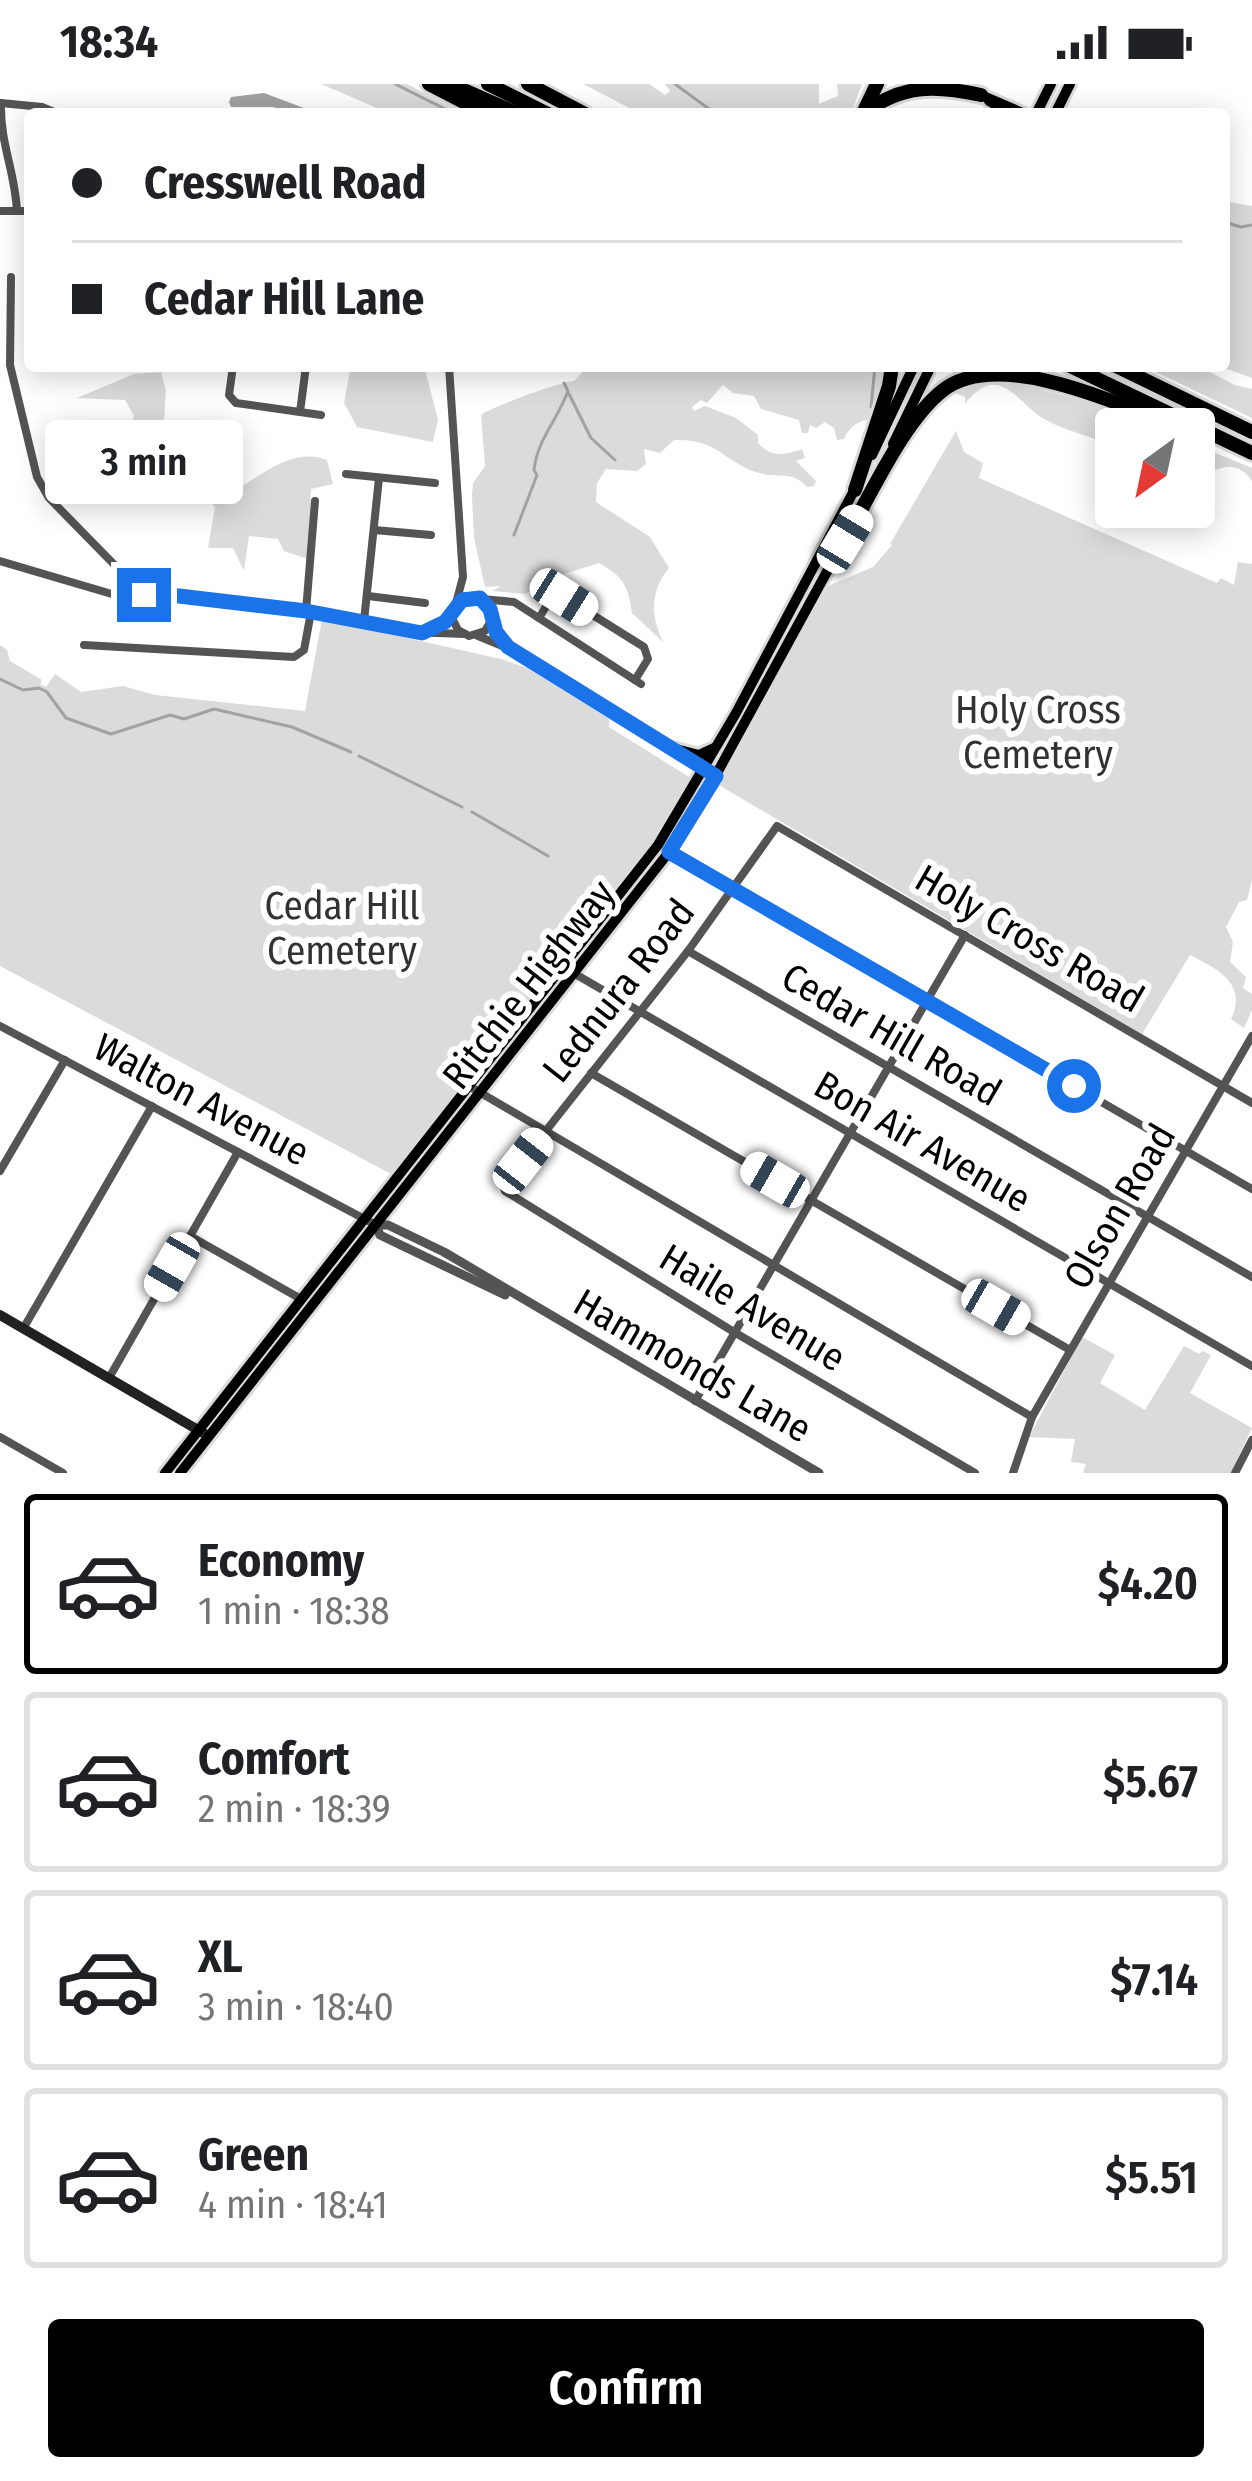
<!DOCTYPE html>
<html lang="en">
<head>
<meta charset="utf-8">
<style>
  :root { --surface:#fff; --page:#f2f2f2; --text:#202124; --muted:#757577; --line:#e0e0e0; --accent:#000 }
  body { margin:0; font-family:"Fira Sans Condensed",sans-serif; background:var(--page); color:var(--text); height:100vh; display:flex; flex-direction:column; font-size:45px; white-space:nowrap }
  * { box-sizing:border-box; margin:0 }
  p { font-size:39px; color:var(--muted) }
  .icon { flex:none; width:66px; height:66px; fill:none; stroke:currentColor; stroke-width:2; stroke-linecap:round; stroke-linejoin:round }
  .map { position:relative; height:1389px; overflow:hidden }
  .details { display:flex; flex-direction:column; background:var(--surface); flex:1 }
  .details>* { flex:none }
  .banner { position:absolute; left:24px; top:24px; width:1206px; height:264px; border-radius:12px; box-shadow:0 6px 30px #0003; display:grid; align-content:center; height:264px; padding:0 48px; background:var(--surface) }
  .needle { width:78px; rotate:213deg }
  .fabs { position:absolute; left:1095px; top:324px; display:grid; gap:24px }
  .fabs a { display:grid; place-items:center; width:120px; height:120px; border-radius:12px; background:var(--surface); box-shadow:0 6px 30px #0003; font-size:60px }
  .end { position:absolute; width:54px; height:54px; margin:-27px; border:15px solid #1a73e8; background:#fff; box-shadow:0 0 0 6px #fff }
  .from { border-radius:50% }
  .bubble { position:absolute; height:84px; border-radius:12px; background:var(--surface); box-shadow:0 6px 30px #0003; font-size:39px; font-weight:600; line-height:84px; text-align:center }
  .car { position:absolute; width:36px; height:72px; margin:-36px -18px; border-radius:15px; box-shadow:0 0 9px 3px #0007; background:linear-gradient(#fff 24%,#345 0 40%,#fff 0 76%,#345 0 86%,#fff 0) }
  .banner b { display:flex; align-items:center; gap:42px; height:114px; font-size:45px }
  .banner b+b { border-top:3px solid var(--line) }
  .banner i { width:30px; height:30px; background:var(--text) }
  ul { padding:21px 0 0; list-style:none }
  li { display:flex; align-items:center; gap:36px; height:180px; margin:0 24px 18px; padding:0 24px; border:6px solid var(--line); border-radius:12px }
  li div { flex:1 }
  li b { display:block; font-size:45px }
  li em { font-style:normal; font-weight:600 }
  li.active { border-color:var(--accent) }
  li>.icon { width:108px; height:108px; stroke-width:1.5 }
  .primary-button { display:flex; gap:24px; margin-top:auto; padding:24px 48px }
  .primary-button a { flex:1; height:138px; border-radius:12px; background:var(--accent); color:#fff; font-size:48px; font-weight:600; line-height:138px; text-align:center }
  .status { display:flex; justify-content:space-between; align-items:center; height:84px; padding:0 60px; background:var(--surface); direction:ltr }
  .status svg { height:33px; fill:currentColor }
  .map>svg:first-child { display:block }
  .green { fill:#dbdbdb }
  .water { fill:#a2a2a2 }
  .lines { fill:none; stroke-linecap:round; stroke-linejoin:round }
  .stream { stroke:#a2a2a2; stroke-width:3 }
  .primary-casing { stroke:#dbdbdb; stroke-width:16 }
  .motorway-casing { stroke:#dbdbdb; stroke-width:20 }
  .minor { stroke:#545454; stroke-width:8 }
  .tertiary { stroke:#545454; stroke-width:9 }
  .secondary { stroke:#212121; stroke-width:10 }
  .primary { stroke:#000; stroke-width:10 }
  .motorway { stroke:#000; stroke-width:14 }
  .route { stroke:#1a73e8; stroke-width:15 }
  .labels { text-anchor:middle; stroke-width:12; stroke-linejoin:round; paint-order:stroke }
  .park-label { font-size:39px; fill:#323232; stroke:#fff }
  .street-label { font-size:39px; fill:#000; stroke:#fff }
</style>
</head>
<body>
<div class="status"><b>18:34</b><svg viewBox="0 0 49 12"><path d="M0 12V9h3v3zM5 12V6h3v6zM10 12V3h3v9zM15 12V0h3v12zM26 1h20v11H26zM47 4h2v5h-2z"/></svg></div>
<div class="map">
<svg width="1252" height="1389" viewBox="0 0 1252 1389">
  <rect width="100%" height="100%" fill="#fff"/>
  <g class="green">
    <path d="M321,0H407L464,30H391Z"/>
    <path d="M583,0H649L665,11L670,7L665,0H819V20L838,12L837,0H862L851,30H641Z"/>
    <path d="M1224,117L1252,122V294L1219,282H1224Z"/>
    <path d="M351,282H424L438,336L433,358L357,343L344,319Z"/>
    <path d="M588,282H883V308L874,335C858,336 850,342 844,355L837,356L834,344L825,338L816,344L810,341L808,349H802L799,336L761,325L754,312L733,309L723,301L707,319L701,316L692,323L694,327L705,322L736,334L758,351V359C771,374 785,371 802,365L805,374L796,377L816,397L814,402L807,403C793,387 781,394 763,390C725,381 720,354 674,356L660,369L644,365L646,380L637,387L606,385L597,399L596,418L650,453L669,484C650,506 650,534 664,559L632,529C628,502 624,493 599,479L542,497L526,510L492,507L501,502L485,503L474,454L472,413L473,399L485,382L481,331C489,324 562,297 574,297Z"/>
    <path d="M1143,282H1198L1235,301L1252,305V334Z"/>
    <path d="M161,288L166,306L164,337L173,379L234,407C263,390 293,363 327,376L333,400L311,405L308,475L284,467L278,455L249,452L244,487L233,464H208L215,423L203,409L160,401L155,371L121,369L134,332L125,316L77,314L134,290Z"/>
    <path d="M994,294L1084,317L1156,345H1116V363L1099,356L1096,359L1095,355C1077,348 1054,343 1038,331C1013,312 996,280 965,320V313L955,309L945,314L964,297Z"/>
    <path d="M956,347L964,368L983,379L979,394L1217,499L1221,494L1234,501L1238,478L1252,480V796L1247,816L1239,818L1226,843L1233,858L1230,878L1246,893L1243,904L1252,910V926L1244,944L1231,935C1248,900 1218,885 1190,871L1142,950L717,700L828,502L873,483L892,461L890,460Z"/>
    <path d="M1194,360L1252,384V397C1235,372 1214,386 1194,397Z"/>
    <path d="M322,535L501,575L527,584L609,635V643L694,696L655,758L393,1091L0,882V561L7,566L10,577L42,596L40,600L46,603L55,590L81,608L123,602L155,611L305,627Z"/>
    <path d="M1082,1253L1115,1271L1100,1299L1145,1326L1184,1262L1199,1270L1203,1267L1211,1271L1190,1309L1252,1344L1231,1389H1083L1086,1380L1071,1378L1075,1355L1029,1353Z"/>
  </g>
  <path class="water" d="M264,9L320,30H293L273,23H231L229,18L231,13Z"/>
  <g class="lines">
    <g class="stream">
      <path d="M395,0L455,30"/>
      <path d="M675,0L716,30"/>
      <path d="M1224,138L1241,143L1252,141"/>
      <path d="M569,310L591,354L615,376"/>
      <path d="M871,323L875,282"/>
      <path d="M514,451L537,391L534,386C537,356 557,337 568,307L564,299"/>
      <path d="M0,595L23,606L39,604L47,608L66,634L111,650L170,631L184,635L214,625L292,643L351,668"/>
      <path d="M359,672L462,723"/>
      <path d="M472,728L548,772"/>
    </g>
    <g class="primary-casing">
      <g id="primary">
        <path d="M981,11L1025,30"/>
        <path d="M989,17L1011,30"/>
        <path d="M1036,30L1051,0"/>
        <path d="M1055,30L1070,0"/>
        <path d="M893,360L931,282"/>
        <path d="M872,371L914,282"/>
        <path d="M672,664L699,671L714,664"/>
        <path d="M165,1389L658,761L736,629L858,399"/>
        <path d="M180,1389L669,768L716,691L847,451"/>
      </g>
    </g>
    <g class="motorway-casing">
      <g id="motorway">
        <path d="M429,0L487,30"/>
        <path d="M450,0L518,30"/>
        <path d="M488,0L548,30"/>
        <path d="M528,0L585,30"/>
        <path d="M865,25L877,0"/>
        <path d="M863,30C901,0 935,1 981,11"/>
        <path d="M1070,282L1252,369"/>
        <path d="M1116,282L1252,348"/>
        <path d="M855,406L889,302L892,282"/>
        <path d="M845,455C871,411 903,338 942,307C998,262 1121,321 1180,345"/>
      </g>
    </g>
    <g class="minor">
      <path d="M1,19C0,60 15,87 17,127"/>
      <path d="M1,19L42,23L59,30"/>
      <path d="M0,127H30"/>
      <path d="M11,193L10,281L37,393L49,414L143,510"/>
      <path d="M233,282L229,311L236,319L321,331"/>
      <path d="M449,282L463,493L452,534L458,546L469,552L485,547L492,535"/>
      <path d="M300,328L306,282"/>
      <path d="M346,390L435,399"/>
      <path d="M374,446L431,451"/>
      <path d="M0,477L122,513H190L306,527L408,548L465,550"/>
      <path d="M368,512L425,519"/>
      <path d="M481,515L514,518L641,600"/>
      <path d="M458,519L471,513L485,518L496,548L507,562"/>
      <path d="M306,527L315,417"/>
      <path d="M539,534L550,516L564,513L644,563L648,575L635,596"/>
      <path d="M364,537L379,394"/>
      <path d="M478,552L517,568L716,691"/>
      <path d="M84,561L294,573L304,566L311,528"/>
      <path d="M669,768L1252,1105"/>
      <path d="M688,867L1252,1193"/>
      <path d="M563,883L1252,1282"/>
      <path d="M0,942L376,1141"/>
      <path d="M591,989L1070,1266"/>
      <path d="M469,1002L1032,1333"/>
      <path d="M0,1087L65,976"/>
      <path d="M190,1152L301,1215"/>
      <path d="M23,1245L152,1022"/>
      <path d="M109,1294L238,1068"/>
      <path d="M695,1317L965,851"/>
      <path d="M0,1353L63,1389"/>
      <path d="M975,1389L734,1248L505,1107L503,1101L688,867L777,742L1252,1019"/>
      <path d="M1013,1389L1032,1333L1252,952"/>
      <path d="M1235,1389L1252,1356"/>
    </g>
    <g class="tertiary">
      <path d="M376,1141H388L444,1168L819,1389"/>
      <path d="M376,1141L380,1151L505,1211"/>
    </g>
    <path class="secondary" d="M0,1231L205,1350"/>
    <use href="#primary" class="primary"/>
    <use href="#motorway" class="motorway"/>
  </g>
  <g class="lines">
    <path class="route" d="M144,511L179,512L306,527L422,549L445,538L462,516L480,514L490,525L496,548L508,563L716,692L669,768L1074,1002"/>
  </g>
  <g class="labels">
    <g class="park-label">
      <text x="1038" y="639">Holy Cross<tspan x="1038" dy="45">Cemetery</tspan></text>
      <text x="342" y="835">Cedar Hill<tspan x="342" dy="45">Cemetery</tspan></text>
    </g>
    <g class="street-label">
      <text transform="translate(1030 854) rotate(30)" y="14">Holy Cross Road</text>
      <text transform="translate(528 900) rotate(-52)" y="14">Ritchie Highway</text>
      <text transform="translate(618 906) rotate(-52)" y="14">Lednura Road</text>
      <text transform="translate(892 950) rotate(30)" y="14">Cedar Hill Road</text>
      <text transform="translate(202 1015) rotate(28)" y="14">Walton Avenue</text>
      <text transform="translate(923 1057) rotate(30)" y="14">Bon Air Avenue</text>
      <text transform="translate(1119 1122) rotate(-60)" y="14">Olson Road</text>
      <text transform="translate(753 1223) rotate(31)" y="14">Haile Avenue</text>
      <text transform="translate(693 1281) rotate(30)" y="14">Hammonds Lane</text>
    </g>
  </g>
</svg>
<div class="fabs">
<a><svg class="needle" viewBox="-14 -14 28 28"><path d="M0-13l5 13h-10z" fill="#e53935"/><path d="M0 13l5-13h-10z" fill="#757577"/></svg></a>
</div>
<i class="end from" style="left:1074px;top:1002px"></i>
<i class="end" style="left:144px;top:511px"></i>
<div class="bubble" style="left:45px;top:336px;width:198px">3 min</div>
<i class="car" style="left:845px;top:455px;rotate:31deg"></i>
<i class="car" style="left:564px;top:513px;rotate:122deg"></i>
<i class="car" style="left:523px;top:1077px;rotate:38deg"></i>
<i class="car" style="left:775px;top:1096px;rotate:300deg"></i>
<i class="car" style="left:172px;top:1183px;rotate:210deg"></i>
<i class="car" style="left:996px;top:1223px;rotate:120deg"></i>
<div class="banner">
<b><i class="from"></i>Cresswell Road</b>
<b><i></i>Cedar Hill Lane</b>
</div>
</div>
<section class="details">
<ul>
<li class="active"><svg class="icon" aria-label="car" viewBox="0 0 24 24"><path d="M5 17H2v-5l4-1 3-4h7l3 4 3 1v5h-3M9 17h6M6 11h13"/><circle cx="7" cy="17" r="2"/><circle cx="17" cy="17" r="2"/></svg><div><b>Economy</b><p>1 min · 18:38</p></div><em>$4.20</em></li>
<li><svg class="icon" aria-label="car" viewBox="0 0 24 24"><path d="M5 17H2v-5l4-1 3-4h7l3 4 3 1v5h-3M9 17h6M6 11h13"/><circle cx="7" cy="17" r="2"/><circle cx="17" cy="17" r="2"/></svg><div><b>Comfort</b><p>2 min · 18:39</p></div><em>$5.67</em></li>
<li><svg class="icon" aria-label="car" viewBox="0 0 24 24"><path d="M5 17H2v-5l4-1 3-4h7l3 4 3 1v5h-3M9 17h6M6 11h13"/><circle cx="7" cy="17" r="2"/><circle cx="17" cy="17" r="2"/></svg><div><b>XL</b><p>3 min · 18:40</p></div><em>$7.14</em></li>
<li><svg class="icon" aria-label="car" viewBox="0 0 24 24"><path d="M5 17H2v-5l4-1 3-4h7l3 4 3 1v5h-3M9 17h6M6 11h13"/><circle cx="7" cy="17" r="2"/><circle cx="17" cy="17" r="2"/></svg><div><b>Green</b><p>4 min · 18:41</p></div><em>$5.51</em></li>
</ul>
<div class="primary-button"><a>Confirm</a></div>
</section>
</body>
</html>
